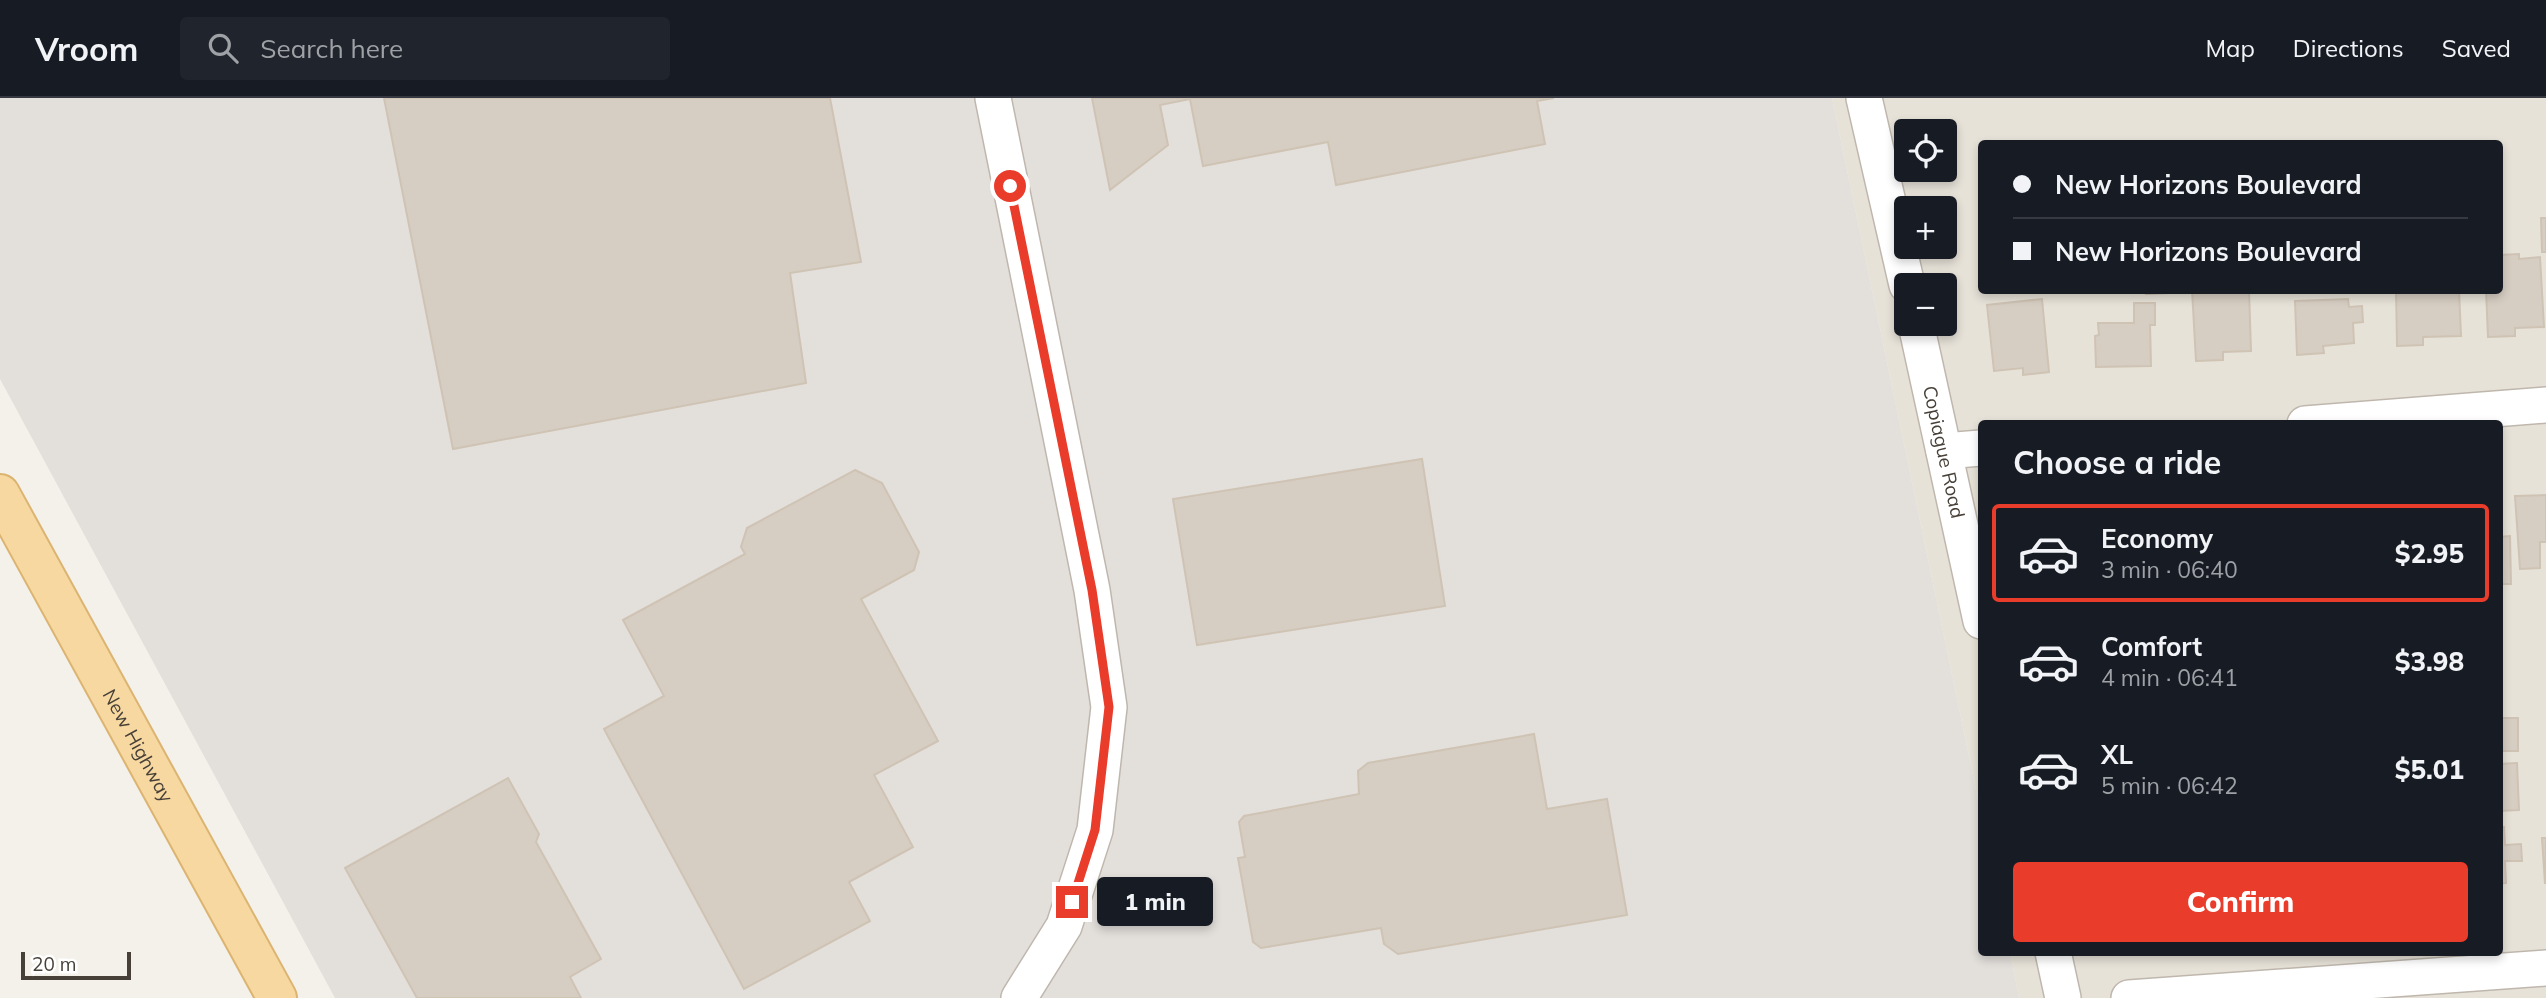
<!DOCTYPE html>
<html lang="en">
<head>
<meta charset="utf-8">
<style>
  :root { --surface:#171b24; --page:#20242c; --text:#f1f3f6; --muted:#9ea1a6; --line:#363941; --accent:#e93c2b }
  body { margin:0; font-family:Mulish,sans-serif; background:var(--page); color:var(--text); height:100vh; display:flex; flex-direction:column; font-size:26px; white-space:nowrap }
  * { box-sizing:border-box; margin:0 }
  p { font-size:23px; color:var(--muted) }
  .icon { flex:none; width:38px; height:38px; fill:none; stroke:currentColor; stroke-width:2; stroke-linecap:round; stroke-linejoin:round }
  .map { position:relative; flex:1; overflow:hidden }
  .details { position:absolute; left:1978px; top:322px; width:525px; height:536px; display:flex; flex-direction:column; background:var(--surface); border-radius:7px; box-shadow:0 4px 10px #0003 }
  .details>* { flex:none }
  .top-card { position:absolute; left:1978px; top:42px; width:525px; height:154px; border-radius:7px; box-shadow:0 4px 10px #0003; display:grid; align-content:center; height:154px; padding:0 35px; background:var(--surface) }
  .fabs { position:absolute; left:1894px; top:21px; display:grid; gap:14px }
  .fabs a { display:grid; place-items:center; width:63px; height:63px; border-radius:7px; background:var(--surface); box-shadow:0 4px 10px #0003; font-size:35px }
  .scale { position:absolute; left:21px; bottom:18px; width:110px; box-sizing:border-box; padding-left:7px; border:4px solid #474038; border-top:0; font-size:19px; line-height:24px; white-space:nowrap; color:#474038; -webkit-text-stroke:5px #fff; paint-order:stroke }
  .end { position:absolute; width:32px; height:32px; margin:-16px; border:9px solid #e93c2b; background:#fff; box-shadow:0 0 0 4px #fff }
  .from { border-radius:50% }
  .bubble { position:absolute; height:49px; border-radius:7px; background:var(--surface); box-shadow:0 4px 10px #0003; font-size:23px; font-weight:800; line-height:49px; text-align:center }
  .top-card b { display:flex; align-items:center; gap:24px; height:66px; font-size:26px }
  .top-card b+b { border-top:2px solid var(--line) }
  .top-card i { width:18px; height:18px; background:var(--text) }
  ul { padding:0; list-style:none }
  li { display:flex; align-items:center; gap:21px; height:98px; margin:0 14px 10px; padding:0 21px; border:4px solid transparent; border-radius:7px }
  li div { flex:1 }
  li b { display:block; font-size:26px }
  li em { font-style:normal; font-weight:800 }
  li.selected { border-color:var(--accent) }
  li>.icon { width:63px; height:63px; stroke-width:1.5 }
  h2 { padding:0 35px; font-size:32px; line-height:84px }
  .cta { display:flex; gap:14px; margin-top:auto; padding:14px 35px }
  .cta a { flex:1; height:80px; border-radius:7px; background:var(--accent); color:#fff; font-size:28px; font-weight:800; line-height:80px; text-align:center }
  header { display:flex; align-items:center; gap:42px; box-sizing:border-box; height:98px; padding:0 35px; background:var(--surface); border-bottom:2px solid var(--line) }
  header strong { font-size:33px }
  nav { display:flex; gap:38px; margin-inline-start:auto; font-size:24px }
  .search { width:490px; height:63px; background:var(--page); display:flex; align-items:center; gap:18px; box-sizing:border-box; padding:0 24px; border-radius:7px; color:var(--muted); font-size:26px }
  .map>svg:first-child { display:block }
  .residential { fill:#e7e2d8; fill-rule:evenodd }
  .industrial { fill:#e3dfdb }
  .building { fill:#d7cec3; stroke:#cfc3b4; stroke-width:2 }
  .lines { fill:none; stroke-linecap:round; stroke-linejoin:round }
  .minor-casing { stroke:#bfb7ad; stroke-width:38 }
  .major-casing { stroke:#dbb471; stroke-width:42 }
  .minor { stroke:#fff; stroke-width:35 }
  .major { stroke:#f7d8a0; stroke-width:38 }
  .route { stroke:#e93c2b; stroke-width:9 }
  .labels { text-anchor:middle; stroke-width:5; stroke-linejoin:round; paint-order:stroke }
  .street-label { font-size:19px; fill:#474038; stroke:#fff }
</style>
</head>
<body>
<header>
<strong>Vroom</strong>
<div class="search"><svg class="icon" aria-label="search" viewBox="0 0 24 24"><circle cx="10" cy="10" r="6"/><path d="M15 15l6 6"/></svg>Search here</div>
<nav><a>Map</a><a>Directions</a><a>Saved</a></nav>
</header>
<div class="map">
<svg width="2546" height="900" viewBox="0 0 2546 900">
  <rect width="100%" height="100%" fill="#f4f0ea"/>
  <path class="residential" d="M1832,0H2546V900H2019L2010,854H2499V326H1981V716ZM1906,33H1944V72H1906ZM1981,46H2499V192H1981ZM1906,110H1944V149H1906ZM1906,187H1944V226H1906Z"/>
  <path class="industrial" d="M0,0H1832L1981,716V854H2010L2019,900H335L0,281Z"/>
  <g class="building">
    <path d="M384,0H830L861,164L790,175L806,285L453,351Z"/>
    <path d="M1092,0H1554L1537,3L1545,46L1336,87L1328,44L1203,68L1190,1L1160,7L1168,47L1110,92Z"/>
    <path d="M2541,120H2546V154H2542Z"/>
    <path d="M2519,156V161L2540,159L2544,229L2515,230V238L2488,239L2486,192H2499V157Z"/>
    <path d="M2140,192H2169V195L2146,196Z"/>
    <path d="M2192,192H2249L2251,253L2223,254V262L2196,263Z"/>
    <path d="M2396,192H2459L2461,238L2423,239V247L2397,248Z"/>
    <path d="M2042,201L2049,274L2023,277V270L1994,273L1987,207Z"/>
    <path d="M2348,201L2349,209L2362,208L2363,224L2353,225L2354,245L2323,248L2324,255L2297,257L2295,203Z"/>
    <path d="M2134,205H2155V227H2150L2151,268L2096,269L2095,238L2099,237L2098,225H2134Z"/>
    <path d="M1422,361L1445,508L1197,547L1173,401Z"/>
    <path d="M855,372L882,385L919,454L914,472L861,501L938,643L874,677L913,749L849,784L870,823L744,891L604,631L664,598L623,522L745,456L741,449L747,430Z"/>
    <path d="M2546,397V444H2540V470L2520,471L2515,398Z"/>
    <path d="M2510,438L2511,486H2499V439Z"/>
    <rect x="2501" y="620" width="17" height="33"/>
    <path d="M1534,636L1547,711L1607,701L1627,817L1398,856L1384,846L1381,830L1261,850L1253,844L1238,760L1245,759L1239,724L1244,718L1359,696L1358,673L1368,665Z"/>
    <path d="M2517,665L2519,712L2499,713V666Z"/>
    <path d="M508,680L539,736L536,744L601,861L570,879L581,900H417L345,770Z"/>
    <path d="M2499,729H2504L2505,747L2521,746L2522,763H2505L2506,785L2499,786Z"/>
    <path d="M2542,740H2546L2545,786Z"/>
  </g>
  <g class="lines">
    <g class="minor-casing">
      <g id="minor">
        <path d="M993,0L1092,492L1109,609L1095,732L1064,828L1019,900"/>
        <path d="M1864,0L1907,187"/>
        <path id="s1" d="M1916,226L1981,523"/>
        <path d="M2305,326L2546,307"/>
        <path d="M1944,353L1981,350"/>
        <path d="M2053,854L2063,900"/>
        <path d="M2129,900L2546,870"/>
      </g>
    </g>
    <g class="major-casing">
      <g id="major">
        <path id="s2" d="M0,396L277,900"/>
      </g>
    </g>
    <use href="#minor" class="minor"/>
    <use href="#major" class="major"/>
  </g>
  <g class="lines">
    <path class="route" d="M1010,88L1092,492L1109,609L1095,732L1072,804"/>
  </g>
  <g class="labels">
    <g class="street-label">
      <text dy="7" stroke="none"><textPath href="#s1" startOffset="131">Copiague Road</textPath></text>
      <text dy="7" stroke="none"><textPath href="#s2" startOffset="287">New Highway</textPath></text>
    </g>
  </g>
</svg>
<div class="fabs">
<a><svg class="icon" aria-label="locate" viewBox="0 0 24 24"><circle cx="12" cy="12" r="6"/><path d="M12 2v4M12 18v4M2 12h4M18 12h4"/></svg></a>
<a>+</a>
<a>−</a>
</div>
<div class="scale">20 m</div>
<i class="end from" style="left:1010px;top:88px"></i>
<i class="end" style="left:1072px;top:804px"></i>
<div class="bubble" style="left:1097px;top:779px;width:116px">1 min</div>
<div class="top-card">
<b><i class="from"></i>New Horizons Boulevard</b>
<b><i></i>New Horizons Boulevard</b>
</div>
<section class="details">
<h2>Choose a ride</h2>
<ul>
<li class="selected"><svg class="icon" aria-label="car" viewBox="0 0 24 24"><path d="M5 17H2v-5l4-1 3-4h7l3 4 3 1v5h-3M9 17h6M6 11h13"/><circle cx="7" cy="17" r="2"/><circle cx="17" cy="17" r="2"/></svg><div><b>Economy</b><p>3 min · 06:40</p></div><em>$2.95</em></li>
<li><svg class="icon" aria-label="car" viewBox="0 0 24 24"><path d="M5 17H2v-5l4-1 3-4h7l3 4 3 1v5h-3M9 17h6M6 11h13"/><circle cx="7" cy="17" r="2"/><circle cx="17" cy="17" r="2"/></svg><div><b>Comfort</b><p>4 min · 06:41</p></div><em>$3.98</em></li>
<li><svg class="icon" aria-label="car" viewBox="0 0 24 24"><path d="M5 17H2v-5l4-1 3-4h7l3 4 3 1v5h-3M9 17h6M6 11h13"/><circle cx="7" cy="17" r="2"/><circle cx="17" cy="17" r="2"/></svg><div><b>XL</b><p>5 min · 06:42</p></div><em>$5.01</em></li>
</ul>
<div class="cta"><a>Confirm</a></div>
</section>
</div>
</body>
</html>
